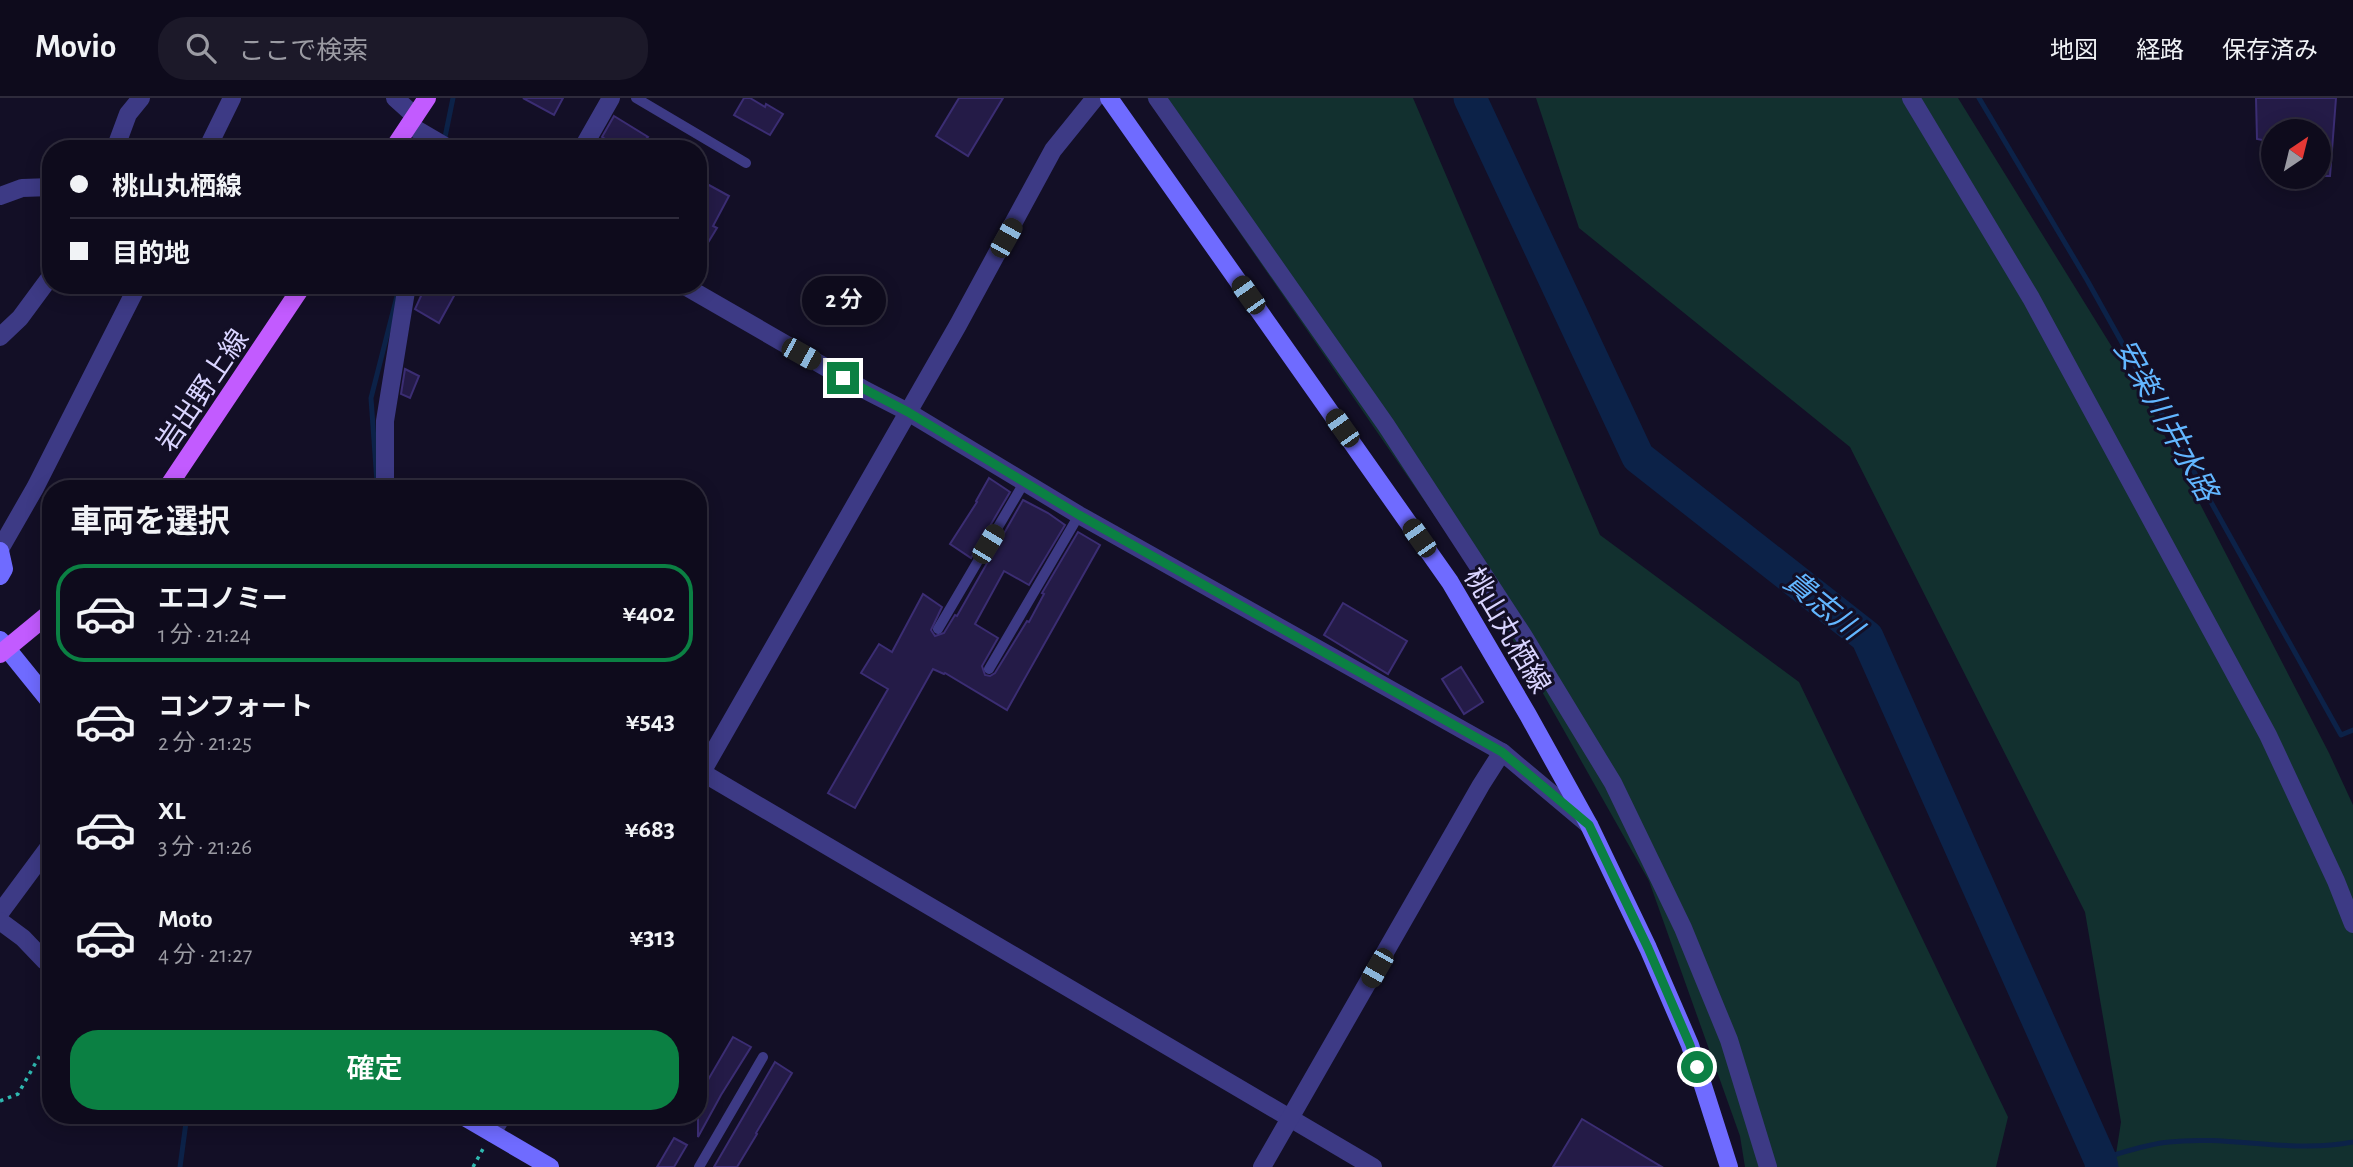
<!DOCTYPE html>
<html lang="ja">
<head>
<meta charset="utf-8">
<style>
  :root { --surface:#0e0b1c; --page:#1c1929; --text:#f1f3f6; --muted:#9b9ba3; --line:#2e2b3b; --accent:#0b8043 }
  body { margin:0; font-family:"Alegreya Sans","Noto Sans JP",sans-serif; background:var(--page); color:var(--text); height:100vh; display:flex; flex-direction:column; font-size:26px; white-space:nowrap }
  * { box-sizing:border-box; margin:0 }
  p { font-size:23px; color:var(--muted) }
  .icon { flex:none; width:38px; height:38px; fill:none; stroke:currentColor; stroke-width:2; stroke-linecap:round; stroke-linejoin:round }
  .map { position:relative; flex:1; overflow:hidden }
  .drawer { position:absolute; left:42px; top:382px; width:665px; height:644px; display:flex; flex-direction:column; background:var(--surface); border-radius:28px; box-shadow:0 4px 18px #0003,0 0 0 2px var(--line) }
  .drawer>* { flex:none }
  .guide { position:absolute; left:42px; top:42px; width:665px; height:154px; border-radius:28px; box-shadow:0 4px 18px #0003,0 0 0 2px var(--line); display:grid; align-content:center; height:154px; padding:0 28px; background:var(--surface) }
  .needle { width:46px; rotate:35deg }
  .buttons { position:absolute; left:2261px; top:21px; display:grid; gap:14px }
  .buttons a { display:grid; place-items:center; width:70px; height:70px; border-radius:50%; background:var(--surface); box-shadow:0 4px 18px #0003,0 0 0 2px var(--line); font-size:35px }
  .end { position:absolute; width:32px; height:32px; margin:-16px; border:9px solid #0b8043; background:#fff; box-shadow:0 0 0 4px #fff }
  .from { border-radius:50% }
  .bubble { position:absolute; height:49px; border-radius:24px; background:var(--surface); box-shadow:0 4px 18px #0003,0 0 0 2px var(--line); font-size:23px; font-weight:600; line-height:49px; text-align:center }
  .car { position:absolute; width:21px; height:42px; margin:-21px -10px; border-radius:9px; box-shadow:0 0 5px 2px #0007; background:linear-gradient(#222 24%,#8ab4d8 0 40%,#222 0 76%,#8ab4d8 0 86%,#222 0) }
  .guide b { display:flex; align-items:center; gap:24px; height:66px; font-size:26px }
  .guide b+b { border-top:2px solid var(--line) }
  .guide i { width:18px; height:18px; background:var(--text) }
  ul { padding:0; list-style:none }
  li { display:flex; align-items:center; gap:21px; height:98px; margin:0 14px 10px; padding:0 14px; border:4px solid transparent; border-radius:28px }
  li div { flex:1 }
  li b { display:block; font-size:26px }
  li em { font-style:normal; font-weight:600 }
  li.current { border-color:var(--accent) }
  li>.icon { width:63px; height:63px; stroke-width:1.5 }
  h2 { padding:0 28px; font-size:32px; line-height:84px }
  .action { display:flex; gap:14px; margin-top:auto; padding:14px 28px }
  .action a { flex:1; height:80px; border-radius:28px; background:var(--accent); color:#fff; font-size:28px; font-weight:600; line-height:80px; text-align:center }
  header { display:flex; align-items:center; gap:42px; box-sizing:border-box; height:98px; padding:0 35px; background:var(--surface); border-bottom:2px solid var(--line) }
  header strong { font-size:33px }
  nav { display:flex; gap:38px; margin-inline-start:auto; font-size:24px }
  .search { width:490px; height:63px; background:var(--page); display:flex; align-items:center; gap:18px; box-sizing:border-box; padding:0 24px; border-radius:28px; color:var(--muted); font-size:26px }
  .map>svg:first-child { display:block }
  .green { fill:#12302f }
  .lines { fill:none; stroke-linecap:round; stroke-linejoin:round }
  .stream { stroke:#0c2248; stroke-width:5 }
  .river { stroke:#0c2248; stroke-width:33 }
  .building { fill:#241b47; stroke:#3b2d73; stroke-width:2 }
  .path { stroke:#2fb8b0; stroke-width:3.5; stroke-dasharray:3.5 5; stroke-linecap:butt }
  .lane { stroke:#3d3a85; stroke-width:10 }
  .street { stroke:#3d3a85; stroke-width:18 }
  .secondary { stroke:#6f6bff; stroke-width:18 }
  .primary { stroke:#c25bff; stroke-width:18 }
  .route { stroke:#0b8043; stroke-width:9 }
  .labels { text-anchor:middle; stroke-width:6; stroke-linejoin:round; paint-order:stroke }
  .street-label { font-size:28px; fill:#d9d4ff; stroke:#130f26 }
  .water-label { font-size:30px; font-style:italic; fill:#62b6ff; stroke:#130f26 }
</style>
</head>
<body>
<header>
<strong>Movio</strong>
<div class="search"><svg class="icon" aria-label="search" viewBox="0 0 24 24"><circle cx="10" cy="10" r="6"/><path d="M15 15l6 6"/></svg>ここで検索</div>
<nav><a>地図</a><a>経路</a><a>保存済み</a></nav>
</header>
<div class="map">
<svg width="2353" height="1069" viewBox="0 0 2353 1069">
  <rect width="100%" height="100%" fill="#130f26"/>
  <g class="green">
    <path d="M1147,0H1413L1600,437L1799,584L2008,1019L1996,1069H1745L1740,1038L1649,783L1479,482Z"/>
    <path d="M1536,0H1958L2154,317L2329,655L2353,707V1069H2114L2121,1024L2085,814L1850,349L1579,130Z"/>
  </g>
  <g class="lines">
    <g class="stream">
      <path d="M1979,0L2087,182L2341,637L2353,632"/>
      <path d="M444,44L453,0"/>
      <path d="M377,384L371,300L397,198"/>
      <path d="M2100,1061C2122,1055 2146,1046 2169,1044C2230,1037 2293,1056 2353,1044"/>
      <path d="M180,1069L187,1017"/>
    </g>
    <path class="river" d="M1470,0L1638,359L1867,539L2100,1061L2102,1069"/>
  </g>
  <g class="building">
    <path d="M523,0H563L554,17Z"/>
    <path d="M744,0H750L765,9L766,6L783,16L770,37L734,17Z"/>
    <path d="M959,0H1003L968,58L936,38Z"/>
    <path d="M2256,0H2336L2330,78H2319V33H2273V44L2257,41Z"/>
    <path d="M614,18L648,39L646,41L663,51H622L602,39Z"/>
    <path d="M698,81L729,98L713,128L717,130L698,161Z"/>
    <path d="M426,187H460L439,225L415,211Z"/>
    <path d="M405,271L419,278L410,300L401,296Z"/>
    <path d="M989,380L1010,394L971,460L950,446L977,404L976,403Z"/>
    <path d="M1023,402L1048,415L1065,427L1029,487L1004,473L975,526L998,540L982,568L985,577L990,578L995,575L1027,523L1029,524L1044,496L1042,495L1078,434L1100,447L1007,612L945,575L944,576L933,571L855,710L828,695L888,591L861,575L879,546L892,554L923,496L942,509L931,532L935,538L944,535L955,517L957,518Z"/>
    <path d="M1343,505L1407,543L1388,576L1324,537Z"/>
    <path d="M1461,569L1483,604L1464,616L1442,581Z"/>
    <path d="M733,939L751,949L721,997L698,1039V999Z"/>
    <path d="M775,964L792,975L756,1035L757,1036L737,1069H714Z"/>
    <path d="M1582,1021L1662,1069H1553Z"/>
    <path d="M674,1040L687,1047L674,1069H657Z"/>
  </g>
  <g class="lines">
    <g class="path">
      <path d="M0,1003L18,996L43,952L45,879"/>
      <path d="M473,1069L484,1049"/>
    </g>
    <g class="lane">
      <path d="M636,0L746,65"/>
      <path d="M938,531L1025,383"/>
      <path d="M989,571L1079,417"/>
      <path d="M699,1069L763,959"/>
    </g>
    <g class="street">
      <path d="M395,0L415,18"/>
      <path d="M1157,0L1386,327L1523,537L1613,685L1683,830L1729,942L1768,1069"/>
      <path d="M1911,0L2031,200L2268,637L2336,783L2353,826"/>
      <path d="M409,27L450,51"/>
      <path d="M115,51L128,16L141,0"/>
      <path d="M207,51L232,0"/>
      <path d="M582,51L611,0"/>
      <path d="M0,98L22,90L51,89"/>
      <path d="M683,187L865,292L908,314L1079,417L1502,654L1589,727"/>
      <path d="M0,239L20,220L51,178"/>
      <path d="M385,390V323L407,187"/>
      <path d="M0,451L35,390L138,187"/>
      <path d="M698,672L1373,1069"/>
      <path d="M698,681L958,227L1053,52L1095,0"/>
      <path d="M0,815L51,746"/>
      <path d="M0,823L23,840L45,863L51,861"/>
      <path d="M492,1035L503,1017"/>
      <path d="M1262,1069L1481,687L1502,654"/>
    </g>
    <g class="secondary">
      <path d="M1109,0L1450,484L1528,617L1589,727L1648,850L1690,947L1729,1069"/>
      <path d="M0,453L4,471L0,478"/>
      <path d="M0,542L51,605"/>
      <path d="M461,1017L550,1069"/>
    </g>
    <g class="primary">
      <path d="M393,51L427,0"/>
      <path d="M167,390L303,187"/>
      <path d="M0,556L51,514"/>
    </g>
  </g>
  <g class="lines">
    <path class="route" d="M843,280L908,314L1079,417L1502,654L1589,727L1648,850L1690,947L1697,969"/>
  </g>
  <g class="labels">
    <g class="street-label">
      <text transform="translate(202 292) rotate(-56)" y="10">岩出野上線</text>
      <text transform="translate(1508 532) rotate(59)" y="10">桃山丸栖線</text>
    </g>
    <g class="water-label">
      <text transform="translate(2166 322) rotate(61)" y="10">安楽川井水路</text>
      <text transform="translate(1823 507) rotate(39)" y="10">貴志川</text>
    </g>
  </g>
</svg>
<div class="buttons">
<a><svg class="needle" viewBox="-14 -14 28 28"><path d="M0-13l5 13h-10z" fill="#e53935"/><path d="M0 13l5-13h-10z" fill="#9b9ba3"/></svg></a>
</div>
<i class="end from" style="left:1697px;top:969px"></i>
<i class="end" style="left:843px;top:280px"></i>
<div class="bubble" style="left:802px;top:178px;width:84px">2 分</div>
<i class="car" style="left:1006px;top:140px;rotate:29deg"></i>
<i class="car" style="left:1248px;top:197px;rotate:325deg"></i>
<i class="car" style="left:801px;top:256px;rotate:119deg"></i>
<i class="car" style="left:1342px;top:330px;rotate:325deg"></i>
<i class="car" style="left:1419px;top:440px;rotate:325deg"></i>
<i class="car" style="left:988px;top:446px;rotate:31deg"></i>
<i class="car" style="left:1377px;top:870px;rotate:210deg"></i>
<div class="guide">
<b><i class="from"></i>桃山丸栖線</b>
<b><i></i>目的地</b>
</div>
<section class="drawer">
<h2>車両を選択</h2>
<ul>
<li class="current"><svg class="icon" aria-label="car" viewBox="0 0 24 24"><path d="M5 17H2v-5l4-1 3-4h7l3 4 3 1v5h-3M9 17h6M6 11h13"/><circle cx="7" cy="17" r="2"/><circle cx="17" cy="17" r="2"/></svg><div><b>エコノミー</b><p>1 分 · 21:24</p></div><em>¥402</em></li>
<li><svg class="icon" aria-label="car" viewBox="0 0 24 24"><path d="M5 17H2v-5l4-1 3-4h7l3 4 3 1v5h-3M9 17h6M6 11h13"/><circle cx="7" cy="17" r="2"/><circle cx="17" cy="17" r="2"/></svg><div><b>コンフォート</b><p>2 分 · 21:25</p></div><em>¥543</em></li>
<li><svg class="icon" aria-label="car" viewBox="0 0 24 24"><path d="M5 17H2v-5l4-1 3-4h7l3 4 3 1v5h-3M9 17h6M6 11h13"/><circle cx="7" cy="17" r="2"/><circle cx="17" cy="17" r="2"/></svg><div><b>XL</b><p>3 分 · 21:26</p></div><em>¥683</em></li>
<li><svg class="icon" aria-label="car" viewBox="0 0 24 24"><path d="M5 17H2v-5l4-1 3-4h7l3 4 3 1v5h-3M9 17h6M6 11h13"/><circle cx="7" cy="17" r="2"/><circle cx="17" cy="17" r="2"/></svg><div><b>Moto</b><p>4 分 · 21:27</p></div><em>¥313</em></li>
</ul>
<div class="action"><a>確定</a></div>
</section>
</div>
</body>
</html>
